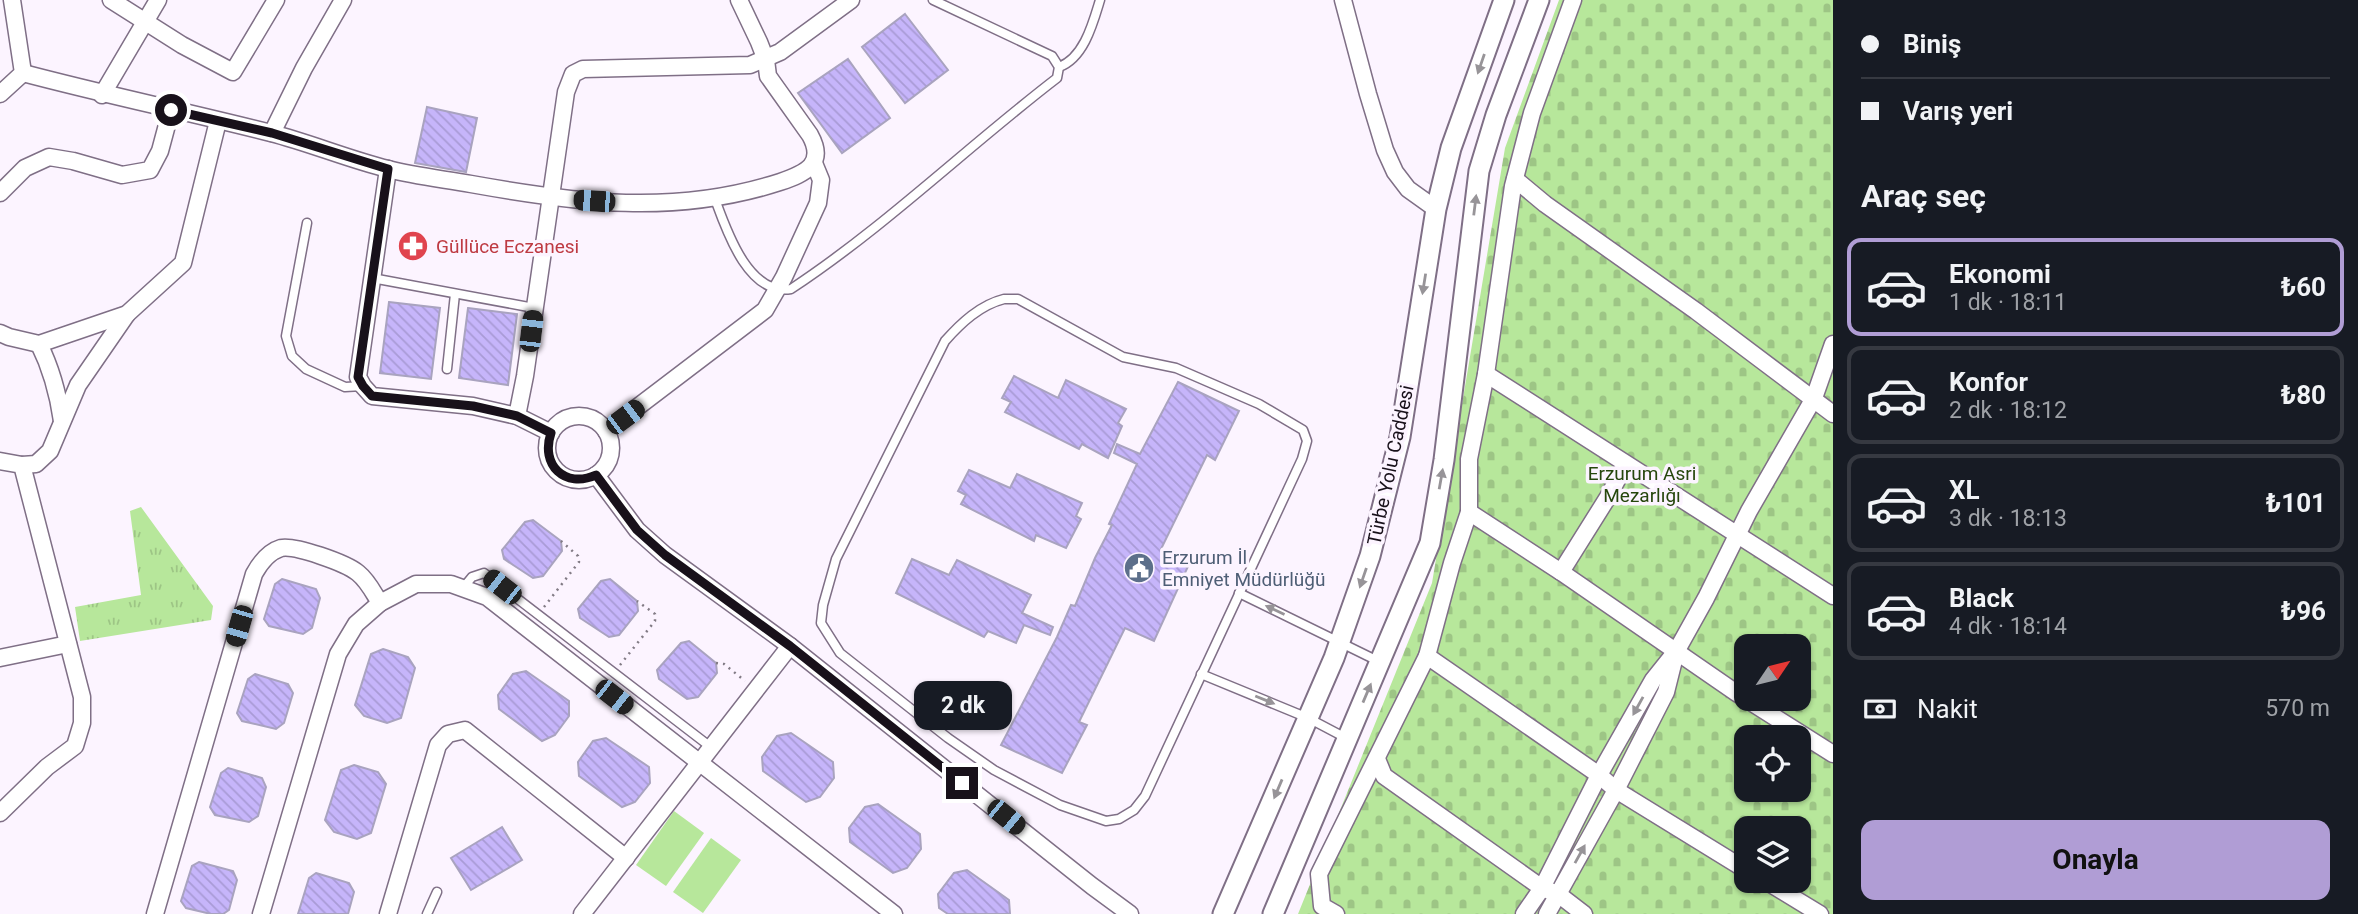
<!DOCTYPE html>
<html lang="tr">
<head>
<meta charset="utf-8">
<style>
  :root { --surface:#171b24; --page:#242831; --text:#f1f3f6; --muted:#9ea1a6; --line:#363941; --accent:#b09dd5 }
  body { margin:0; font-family:Roboto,sans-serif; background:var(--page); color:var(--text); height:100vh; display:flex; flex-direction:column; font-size:26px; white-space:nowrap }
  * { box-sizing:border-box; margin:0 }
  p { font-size:23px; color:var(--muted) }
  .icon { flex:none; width:38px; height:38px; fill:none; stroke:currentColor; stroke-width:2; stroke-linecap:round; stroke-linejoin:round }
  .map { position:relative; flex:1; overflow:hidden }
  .sheet { display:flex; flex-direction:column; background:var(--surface); width:525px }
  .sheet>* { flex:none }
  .banner { display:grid; align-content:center; height:154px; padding:0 28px; background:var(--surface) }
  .needle { width:46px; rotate:55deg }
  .buttons { position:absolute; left:1734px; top:634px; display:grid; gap:14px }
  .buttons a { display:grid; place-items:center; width:77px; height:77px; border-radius:14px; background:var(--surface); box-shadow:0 2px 5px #0004; font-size:35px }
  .end { position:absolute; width:32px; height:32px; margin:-16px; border:9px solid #18111a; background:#fff; box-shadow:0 0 0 4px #fff }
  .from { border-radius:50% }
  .bubble { position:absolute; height:49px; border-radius:14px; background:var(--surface); box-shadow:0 2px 5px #0004; font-size:23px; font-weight:700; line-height:49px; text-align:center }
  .car { position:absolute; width:21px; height:42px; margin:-21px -10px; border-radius:9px; box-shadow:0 0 5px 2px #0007; background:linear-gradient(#222 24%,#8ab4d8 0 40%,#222 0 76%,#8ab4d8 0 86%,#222 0) }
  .banner b { display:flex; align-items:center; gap:24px; height:66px; font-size:26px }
  .banner b+b { border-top:2px solid var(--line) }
  .banner i { width:18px; height:18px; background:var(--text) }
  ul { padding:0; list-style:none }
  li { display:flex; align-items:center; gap:21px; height:98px; margin:0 14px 10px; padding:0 14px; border:4px solid var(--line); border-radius:14px }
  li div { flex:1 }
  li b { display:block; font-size:26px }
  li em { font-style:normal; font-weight:700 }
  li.selected { border-color:var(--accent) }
  li>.icon { width:63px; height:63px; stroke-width:1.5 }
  h2 { padding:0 28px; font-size:32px; line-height:84px }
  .pay { display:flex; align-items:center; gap:18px; height:77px; padding:0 28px; font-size:26px }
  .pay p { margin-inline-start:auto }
  .action { display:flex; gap:14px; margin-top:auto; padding:14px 28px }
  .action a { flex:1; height:80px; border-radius:14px; background:var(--accent); color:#111; font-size:28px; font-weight:700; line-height:80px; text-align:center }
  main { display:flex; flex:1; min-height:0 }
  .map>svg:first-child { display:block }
  .cemetery { fill:url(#cemetery-stones); fill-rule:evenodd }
  .park { fill:url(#park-tufts) }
  .pitch { fill:#b7e79b }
  .building { fill:url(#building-back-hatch); stroke:#a9a3bf; stroke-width:2 }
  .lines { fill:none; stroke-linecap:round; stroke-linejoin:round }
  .service-casing { stroke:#7f6f86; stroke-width:11 }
  .minor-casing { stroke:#7f6f86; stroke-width:19 }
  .tertiary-casing { stroke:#7f6f86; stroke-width:23 }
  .path { stroke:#827b85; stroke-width:2.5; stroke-dasharray:2 5; stroke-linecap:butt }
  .service { stroke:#fff; stroke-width:8 }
  .minor { stroke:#fff; stroke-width:16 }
  .tertiary { stroke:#fff; stroke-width:19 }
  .oneway { fill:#979498 }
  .route { stroke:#18111a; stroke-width:9 }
  .labels { text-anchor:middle; stroke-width:7; stroke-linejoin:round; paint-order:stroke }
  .health-label { font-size:19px; fill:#be3a42; stroke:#fcf4ff; text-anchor:start }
  .street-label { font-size:19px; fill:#18111a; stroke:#fcf4ff }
  .park-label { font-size:19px; fill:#26460c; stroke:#fcf4ff }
  .service-label { font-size:19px; fill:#4e5e75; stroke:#fcf4ff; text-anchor:start }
</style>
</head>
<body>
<main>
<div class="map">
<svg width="1833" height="914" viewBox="0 0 1833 914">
  <defs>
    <pattern id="cemetery-stones" width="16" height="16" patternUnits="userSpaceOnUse" patternTransform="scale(1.75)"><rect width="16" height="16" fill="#b7e79b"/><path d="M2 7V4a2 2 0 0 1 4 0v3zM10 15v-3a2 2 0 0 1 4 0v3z" fill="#9dc585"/></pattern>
    <pattern id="park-tufts" width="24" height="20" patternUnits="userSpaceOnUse" patternTransform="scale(1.75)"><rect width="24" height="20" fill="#b7e79b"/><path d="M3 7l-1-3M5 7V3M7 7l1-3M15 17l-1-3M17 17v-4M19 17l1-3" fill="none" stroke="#9dc585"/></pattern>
    <pattern id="building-back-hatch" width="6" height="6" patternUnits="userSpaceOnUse" patternTransform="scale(1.75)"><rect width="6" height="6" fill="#c6b5fa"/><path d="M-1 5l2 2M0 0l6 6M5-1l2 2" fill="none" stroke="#a99bd6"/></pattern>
  </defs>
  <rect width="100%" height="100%" fill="#fcf4ff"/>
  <path class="cemetery" d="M1559,0H1833V914H1298L1432,583L1505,148ZM1746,646H1799V698H1746ZM1746,737H1799V789H1746ZM1746,828H1799V880H1746Z"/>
  <path class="park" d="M141,507L213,606L211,620L80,641L75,607L141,595L130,511Z"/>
  <g class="pitch">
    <path d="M674,811L704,833L666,886L636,865Z"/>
    <path d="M711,838L741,860L703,913L673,892Z"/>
  </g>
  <g class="building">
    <path d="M905,14L948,70L905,103L862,47Z"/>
    <path d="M848,59L890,118L842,153L798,93Z"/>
    <path d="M427,107L477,118L466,172L415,163Z"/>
    <path d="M389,302L440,308L431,379L380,373Z"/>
    <path d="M468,308L517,314L508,385L459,378Z"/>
    <path d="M1014,376L1058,398L1066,380L1126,409L1118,423L1122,426L1108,458L1082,444L1079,449L1005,412L1011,402L1002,398Z"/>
    <path d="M1178,382L1239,411L1215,460L1207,455L1161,549L1190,562L1154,641L1125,628L1079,722L1087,725L1062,773L1001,745L1057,637L1071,605L1075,606L1095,558L1112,525L1109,524L1137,464L1114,453L1117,444L1140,454Z"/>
    <path d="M969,470L1010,488L1017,474L1082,503L1076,516L1081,519L1066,548L1036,535L1034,541L961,504L966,495L958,491Z"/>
    <path d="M533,520L561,541L562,551L543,576L533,578L504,559L502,550L525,522Z"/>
    <path d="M912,559L949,575L957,560L1031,595L1022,613L1053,627L1050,635L1024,625L1016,643L988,631L984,637L896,593Z"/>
    <path d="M282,579L316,589L320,598L312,628L303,634L269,626L264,619L275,584Z"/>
    <path d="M610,579L637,601L638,611L619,635L609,637L580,618L578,609L601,581Z"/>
    <path d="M689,641L716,663L717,673L698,697L687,699L659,679L657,670L681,643Z"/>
    <path d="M383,649L408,657L415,668L401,718L387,723L364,716L355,705L371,654Z"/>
    <path d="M526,671L569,701V716L555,735L542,741L499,709L498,695L513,674Z"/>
    <path d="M255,674L288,684L293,693L284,723L276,729L242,721L237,713L248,679Z"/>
    <path d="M791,733L833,762L834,778L820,797L806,802L763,771L762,757L777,736Z"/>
    <path d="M606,738L649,767L650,783L635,802L622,807L579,776L578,762L593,741Z"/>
    <path d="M354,765L378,772L386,784L371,833L357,839L334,832L325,820L341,770Z"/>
    <path d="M228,768L262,778L266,787L258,816L249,822L215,815L210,807L221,773Z"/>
    <path d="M878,804L920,834L921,849L907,868L893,873L850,842L849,828L865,807Z"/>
    <path d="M502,827L522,860L471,890L451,858Z"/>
    <path d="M199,862L233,871L237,880L229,910L223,914H211L186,908L181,901L192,866Z"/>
    <path d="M967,870L1009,900L1010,914H948L939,908L938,894L954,873Z"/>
    <path d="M316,873L349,883L354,892L348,914H298L309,878Z"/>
  </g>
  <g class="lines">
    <g class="service-casing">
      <g id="service">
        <path d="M1059,67C1084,58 1093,23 1100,0"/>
        <path d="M715,199C726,229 748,296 791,289C885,227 967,147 1057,78L1059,67L1052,56L933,0"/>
        <path d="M307,223L286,336L292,356L306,369L345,387L363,386"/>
        <path d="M372,278L534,308"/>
        <path d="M1004,299H1018L1123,357L1176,368L1259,404L1303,430L1307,441L1302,459L1145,796L1134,810L1119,819L1106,821L1060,805L994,770L948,738L840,653L821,623L823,605L836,559L945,341C961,323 980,305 1004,299Z"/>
        <path d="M447,369L455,294"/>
        <path d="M463,588L472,577L484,573L712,748"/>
        <path d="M1239,593L1380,662"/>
        <path d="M1201,674L1308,718L1346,738"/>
        <path d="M427,914L437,892"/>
      </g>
    </g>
    <g class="minor-casing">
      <g id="minor">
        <path d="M111,0L182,45L233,72L276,0"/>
        <path d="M1343,0L1368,94L1385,150L1395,172L1408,189L1436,209"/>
        <path d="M23,73C106,95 188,112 271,133C310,143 348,159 388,169C415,176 443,179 471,184C577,203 675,216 780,182C806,173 826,164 810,135L768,76L766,60L759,42L739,0"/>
        <path d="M0,94L23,73L12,0"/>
        <path d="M102,95L158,0"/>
        <path d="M272,133L304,68L343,0"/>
        <path d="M388,169L358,377L363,386L372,396L473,406L517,416L551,433"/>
        <path d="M1515,179L1545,204L1696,311L1833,414"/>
        <path d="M0,193L25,168L49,157L73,161L122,175L150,170L160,151L171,110"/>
        <path d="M0,333L9,337L39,344L127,314L183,263L218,121"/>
        <path d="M39,344C52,370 58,393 62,421"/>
        <path d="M1486,374L1833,596"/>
        <path d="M517,416L525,376L566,92L573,74L583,69L750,65L780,52L851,0"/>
        <circle cx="579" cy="448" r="32"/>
        <path d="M606,431L765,310L784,277L818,203L821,180L814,163"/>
        <path d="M0,461L22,465L82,697V723L75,746L47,767L0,813"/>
        <path d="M22,465L36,464L50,451L78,385L127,314"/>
        <path d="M596,475L637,530L665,555L790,646L1092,886L1130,914"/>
        <path d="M1469,512L1561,572L1735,692L1833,754"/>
        <path d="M1561,572L1608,497L1625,465"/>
        <path d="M1427,656L1599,775L1616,790L1746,870"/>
        <path d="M0,658L68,644"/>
        <path d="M1377,759L1384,776L1542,888L1558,894L1584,914"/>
        <path d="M1764,880L1820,914"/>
        <path d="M155,914L254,574C260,563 268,552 281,548C295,545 346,563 358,573C368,581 373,592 380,603"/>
        <path d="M261,914L338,654L356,624L380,603L416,584H451L487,597L894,914"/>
        <path d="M388,914L438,745L448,734L465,730L626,858"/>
        <path d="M582,914L790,646"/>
        <path d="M1336,914L1322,906L1319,874L1427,656L1452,563L1469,512V459L1486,374L1513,186L1532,113L1573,0"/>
        <path d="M1524,914L1542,888L1599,775L1653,680L1677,650L1706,598L1749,511L1814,398L1833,344"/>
        <path d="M1547,914L1616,790L1666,692L1675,656"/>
      </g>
    </g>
    <g class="tertiary-casing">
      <g id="tertiary">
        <path d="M1223,914L1334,658L1370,556L1400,437L1436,209L1451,148L1504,0"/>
        <path d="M1273,914L1430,543L1444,460L1479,171L1496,115L1539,0"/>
      </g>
    </g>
    <g class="path">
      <path d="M544,607L579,562L578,556L561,541"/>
      <path d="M716,663L724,664L745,681"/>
      <path d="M620,665L655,621V614L637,601"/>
    </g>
    <use href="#service" class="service"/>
    <use href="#minor" class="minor"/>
    <use href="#tertiary" class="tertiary"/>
  </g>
  <defs><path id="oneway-solid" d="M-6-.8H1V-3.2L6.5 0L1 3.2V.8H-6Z" transform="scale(1.75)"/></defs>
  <g class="oneway">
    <use href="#oneway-solid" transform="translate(1481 64) rotate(109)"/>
    <use href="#oneway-solid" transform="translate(1475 205) rotate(-83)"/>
    <use href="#oneway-solid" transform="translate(1424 284) rotate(99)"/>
    <use href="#oneway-solid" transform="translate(1441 479) rotate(-80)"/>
    <use href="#oneway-solid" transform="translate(1363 578) rotate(109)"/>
    <use href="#oneway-solid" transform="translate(1275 610) rotate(-155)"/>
    <use href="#oneway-solid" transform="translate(1367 693) rotate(-67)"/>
    <use href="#oneway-solid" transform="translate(1265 700) rotate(22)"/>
    <use href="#oneway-solid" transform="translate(1638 706) rotate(119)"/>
    <use href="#oneway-solid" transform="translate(1278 789) rotate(113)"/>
    <use href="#oneway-solid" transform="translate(1580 854) rotate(-61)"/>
  </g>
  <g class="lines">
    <path class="route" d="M171,110L272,133L388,169L358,377L363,386L372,396L473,406L517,416L551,433C540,465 565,489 596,475L637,530L665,555L790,646L962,783"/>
  </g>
  <defs>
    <g id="pharmacy-disc" transform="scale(1.575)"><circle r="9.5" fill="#e0444e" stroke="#fcf4ff"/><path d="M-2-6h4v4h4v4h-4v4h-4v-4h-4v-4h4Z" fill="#fff"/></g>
    <g id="civic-disc" transform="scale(1.575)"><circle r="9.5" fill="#5c6f8a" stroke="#fcf4ff"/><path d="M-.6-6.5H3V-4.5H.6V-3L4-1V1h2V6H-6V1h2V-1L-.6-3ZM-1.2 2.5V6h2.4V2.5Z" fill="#fff"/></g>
  </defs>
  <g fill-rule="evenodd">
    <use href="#pharmacy-disc" x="413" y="246"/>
    <use href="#civic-disc" x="1139" y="568"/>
  </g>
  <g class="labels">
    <g class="health-label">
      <text x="436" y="253">Güllüce Eczanesi</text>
    </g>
    <g class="street-label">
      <text transform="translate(1390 465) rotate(-78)" y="7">Türbe Yolu Caddesi</text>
    </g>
    <g class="park-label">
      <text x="1642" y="480">Erzurum Asri<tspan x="1642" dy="22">Mezarlığı</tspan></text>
    </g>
    <g class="service-label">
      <text x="1162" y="564">Erzurum İl<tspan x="1162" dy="22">Emniyet Müdürlüğü</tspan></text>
    </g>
  </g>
</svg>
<div class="buttons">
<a><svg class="needle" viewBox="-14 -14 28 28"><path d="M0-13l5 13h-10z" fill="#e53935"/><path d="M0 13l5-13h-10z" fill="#9ea1a6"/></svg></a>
<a><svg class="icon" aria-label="locate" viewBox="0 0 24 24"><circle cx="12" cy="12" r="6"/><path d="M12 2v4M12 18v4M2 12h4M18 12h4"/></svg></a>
<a><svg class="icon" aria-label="layers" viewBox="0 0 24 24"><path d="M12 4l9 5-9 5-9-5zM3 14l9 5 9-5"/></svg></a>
</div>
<i class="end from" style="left:171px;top:110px"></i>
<i class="end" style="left:962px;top:783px"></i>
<div class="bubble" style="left:914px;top:681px;width:98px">2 dk</div>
<i class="car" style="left:594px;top:201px;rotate:274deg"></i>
<i class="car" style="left:531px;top:331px;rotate:7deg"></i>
<i class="car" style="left:625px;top:417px;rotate:53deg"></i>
<i class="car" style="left:502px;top:587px;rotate:308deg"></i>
<i class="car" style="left:239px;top:626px;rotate:196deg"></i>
<i class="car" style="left:614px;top:697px;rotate:128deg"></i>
<i class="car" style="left:1006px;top:817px;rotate:129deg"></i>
</div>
<section class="sheet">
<div class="banner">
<b><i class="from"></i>Biniş</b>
<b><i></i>Varış yeri</b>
</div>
<h2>Araç seç</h2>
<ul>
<li class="selected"><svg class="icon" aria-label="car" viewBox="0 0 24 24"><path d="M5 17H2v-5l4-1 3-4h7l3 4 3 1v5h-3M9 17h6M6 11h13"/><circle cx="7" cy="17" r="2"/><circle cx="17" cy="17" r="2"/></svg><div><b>Ekonomi</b><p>1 dk · 18:11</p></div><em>₺60</em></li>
<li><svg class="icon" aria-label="car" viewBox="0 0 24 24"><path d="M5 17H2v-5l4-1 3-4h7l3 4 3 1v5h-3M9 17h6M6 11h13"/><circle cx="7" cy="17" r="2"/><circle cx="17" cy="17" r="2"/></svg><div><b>Konfor</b><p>2 dk · 18:12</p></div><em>₺80</em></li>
<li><svg class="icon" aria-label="car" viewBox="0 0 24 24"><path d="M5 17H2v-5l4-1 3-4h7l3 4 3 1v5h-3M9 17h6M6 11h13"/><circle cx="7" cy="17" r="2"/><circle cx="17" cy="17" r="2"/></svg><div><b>XL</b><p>3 dk · 18:13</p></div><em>₺101</em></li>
<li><svg class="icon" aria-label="car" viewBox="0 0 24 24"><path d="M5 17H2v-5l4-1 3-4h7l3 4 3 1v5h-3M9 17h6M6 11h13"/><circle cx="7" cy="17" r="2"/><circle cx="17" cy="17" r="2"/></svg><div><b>Black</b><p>4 dk · 18:14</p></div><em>₺96</em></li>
</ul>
<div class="pay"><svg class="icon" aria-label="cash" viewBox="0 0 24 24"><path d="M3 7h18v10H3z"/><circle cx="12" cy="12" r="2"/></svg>Nakit<p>570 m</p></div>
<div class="action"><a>Onayla</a></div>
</section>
</main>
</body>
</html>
